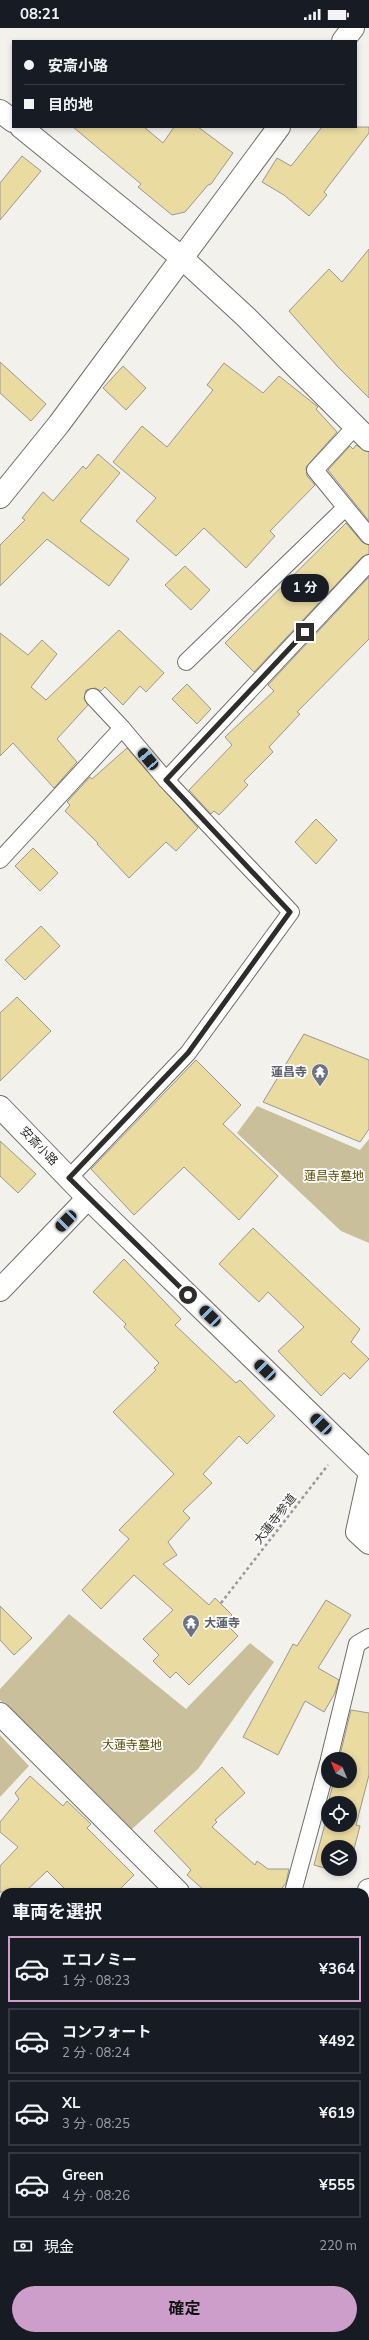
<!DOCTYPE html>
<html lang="ja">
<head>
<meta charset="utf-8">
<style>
  :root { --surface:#171b24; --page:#20242c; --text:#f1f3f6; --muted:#9ea1a6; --line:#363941; --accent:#ce9ecb }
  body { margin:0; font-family:"Nunito Sans","Noto Sans JP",sans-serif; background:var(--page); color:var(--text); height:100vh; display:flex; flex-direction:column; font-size:15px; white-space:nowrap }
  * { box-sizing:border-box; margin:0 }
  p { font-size:13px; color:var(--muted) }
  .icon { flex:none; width:22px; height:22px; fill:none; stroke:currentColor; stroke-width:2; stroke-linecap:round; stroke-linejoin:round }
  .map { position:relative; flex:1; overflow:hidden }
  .side { position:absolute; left:0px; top:1860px; width:369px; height:452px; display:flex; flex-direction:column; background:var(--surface); border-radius:12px 12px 0 0; box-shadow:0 2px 6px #0003 }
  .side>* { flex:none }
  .guide { position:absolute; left:12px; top:12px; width:345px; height:88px; border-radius:0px; box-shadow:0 2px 6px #0003; display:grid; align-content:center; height:88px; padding:0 12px; background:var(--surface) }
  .needle { width:26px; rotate:316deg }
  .buttons { position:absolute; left:321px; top:1724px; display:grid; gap:8px }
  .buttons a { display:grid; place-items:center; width:36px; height:36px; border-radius:50%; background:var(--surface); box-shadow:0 2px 6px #0003; font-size:20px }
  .end { position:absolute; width:18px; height:18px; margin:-9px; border:5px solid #2e2d2b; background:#fff; box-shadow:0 0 0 2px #fff }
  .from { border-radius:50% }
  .bubble { position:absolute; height:28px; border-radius:14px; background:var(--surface); box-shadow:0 2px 6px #0003; font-size:13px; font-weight:700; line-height:28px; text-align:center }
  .car { position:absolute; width:12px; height:24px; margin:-12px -6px; border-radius:5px; box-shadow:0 0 3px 1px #0007; background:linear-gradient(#222 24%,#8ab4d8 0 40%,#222 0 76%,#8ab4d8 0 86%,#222 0) }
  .guide b { display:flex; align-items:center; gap:14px; height:38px; font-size:15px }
  .guide b+b { border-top:1px solid var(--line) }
  .guide i { width:10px; height:10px; background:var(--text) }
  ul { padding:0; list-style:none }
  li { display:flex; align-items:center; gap:12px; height:66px; margin:0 8px 6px; padding:0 4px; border:2px solid var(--line); border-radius:0px }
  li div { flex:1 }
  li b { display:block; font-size:15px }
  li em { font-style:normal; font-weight:700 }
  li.selected { border-color:var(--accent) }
  li>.icon { width:36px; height:36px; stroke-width:1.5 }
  h2 { padding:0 12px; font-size:18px; line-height:48px }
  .pay { display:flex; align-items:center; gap:10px; height:44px; padding:0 12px; font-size:15px }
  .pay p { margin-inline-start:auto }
  .action { display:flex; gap:8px; margin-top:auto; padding:8px 12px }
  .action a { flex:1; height:46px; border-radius:24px; background:var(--accent); color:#111; font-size:16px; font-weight:700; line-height:46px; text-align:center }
  .status { display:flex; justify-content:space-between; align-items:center; height:28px; padding:0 20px; background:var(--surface); direction:ltr }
  .status svg { height:11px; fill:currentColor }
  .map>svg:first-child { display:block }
  .green { fill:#c9bf9b }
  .building { fill:#eadba1; stroke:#999892 }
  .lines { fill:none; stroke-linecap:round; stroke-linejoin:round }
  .service-casing { stroke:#6f6e68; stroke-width:18 }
  .minor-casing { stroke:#6f6e68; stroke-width:24 }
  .tertiary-casing { stroke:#6f6e68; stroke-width:24 }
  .path { stroke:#9a9894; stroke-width:2.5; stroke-dasharray:3 3; stroke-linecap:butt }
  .service { stroke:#fff; stroke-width:16 }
  .minor { stroke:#fff; stroke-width:22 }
  .tertiary { stroke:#fff; stroke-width:22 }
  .route { stroke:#2e2d2b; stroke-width:5 }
  .labels { text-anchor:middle; stroke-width:3.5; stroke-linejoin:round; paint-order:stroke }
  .worship-label { font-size:12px; font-weight:bold; fill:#5b616d; stroke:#fff; text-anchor:end }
  .street-label { font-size:12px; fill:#2e2d2b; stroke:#fff }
  .park-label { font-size:12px; fill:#5a4a00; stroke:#fff }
</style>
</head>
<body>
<div class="status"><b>08:21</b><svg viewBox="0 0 49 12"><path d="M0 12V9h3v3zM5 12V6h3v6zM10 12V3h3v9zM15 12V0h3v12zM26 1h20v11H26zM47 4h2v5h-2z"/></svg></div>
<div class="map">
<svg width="369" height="2312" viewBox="0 0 369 2312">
  <rect width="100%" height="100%" fill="#f3f1eb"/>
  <g class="green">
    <path d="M257,1078L360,1122L369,1111V1215L341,1203L237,1105Z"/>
    <path d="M69,1586L186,1681L250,1615L274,1634L198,1741L131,1802L0,1672V1661Z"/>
    <path d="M0,1707L29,1738L0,1769Z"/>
    <path d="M0,1929L4,1933V2037L0,2033Z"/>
  </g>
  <g class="building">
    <path d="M73,99H144L163,115L174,99H198L233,125L211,156L208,157L185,184L172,187L138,159L141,156Z"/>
    <path d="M322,99H369V105L324,164L327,167L309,188L284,167L262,154L277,130L291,138Z"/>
    <path d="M22,128L41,143L0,192V155Z"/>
    <path d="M369,221V370L337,338L289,283L329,241L342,254Z"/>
    <path d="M0,334L46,376L31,393L0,365Z"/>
    <path d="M224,335L263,365L279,348L318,379L316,381L337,404L306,439L307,448L315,457L270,503L275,508L246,540L204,500L176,528L136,493L156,470L113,434L142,398L167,419L213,362L207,357Z"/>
    <path d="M123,338L146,360L126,382L103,360Z"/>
    <path d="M356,417L369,424V493L328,442L350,418L353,421Z"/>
    <path d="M98,426L120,445L80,493L129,531L109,558L47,511L0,558V517L25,492L22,490L43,464L53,473L83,438L86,441Z"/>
    <path d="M346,495L362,514L369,517V526L362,529L254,644L225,615Z"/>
    <path d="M185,538L210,562L191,582L165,557Z"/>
    <path d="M369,549V611L297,684L300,686L269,719L273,724L244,753L248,757L219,787L214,783L211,786L189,762L232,717L225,709L274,663L268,657Z"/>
    <path d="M119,602L164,645L146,664L140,658L123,677L105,659L101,663L95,660L86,662L84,671L88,677L57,711L77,734L54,760L13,715L0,728V605L28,627L42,612L57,626L31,659L46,672Z"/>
    <path d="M187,656L211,681L197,696L172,671Z"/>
    <path d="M127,720L198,800L176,823L166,814L129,850L97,816L98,815L65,783L70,777L67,774L90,749L92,751Z"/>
    <path d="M316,791L337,812L316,836L295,814Z"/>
    <path d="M33,820L58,845L40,863L15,838Z"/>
    <path d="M41,898L60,918L25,952L5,932Z"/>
    <path d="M17,969L51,1003L0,1053V985Z"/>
    <path d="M304,1006L369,1032V1101L360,1114L263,1074Z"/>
    <path d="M196,1032L241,1077L223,1096L278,1148L239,1192L184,1139L134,1187L91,1141Z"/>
    <path d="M0,1113L36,1146L18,1165L0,1148Z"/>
    <path d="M253,1200L360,1301L351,1314L369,1331L350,1351L344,1345L321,1368L278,1323L304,1299L268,1264L259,1274L219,1236Z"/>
    <path d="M124,1231L181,1291L175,1297L236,1355L240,1352L275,1388L247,1416L239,1408L203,1446L212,1455L183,1483L190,1490L168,1514L177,1527L163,1536L209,1577L215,1570L232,1587L225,1595L238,1608L189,1657L176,1644L170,1650L153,1633L159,1627L143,1611L173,1582L134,1547L101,1581L82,1562L129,1511L119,1502L174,1446L113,1384L156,1342L154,1340L159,1335L124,1299L126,1296L93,1264Z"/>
    <path d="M326,1572L351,1587L318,1640L339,1652L335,1665L324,1684L305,1673L278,1727L243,1709L293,1616L297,1618Z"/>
    <path d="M0,1578L32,1610L14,1627L0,1612Z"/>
    <path d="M351,1682L369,1685V1747L356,1797L360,1798L350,1836V1819H328V1841L314,1837L328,1785H326L328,1776V1797H350V1775H328L334,1753H350V1731H339Z"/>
    <path d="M222,1739L245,1765L215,1792L217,1794L212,1799L255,1837L257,1833L268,1841H289L286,1855L279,1864H206L187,1847L191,1842L154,1803Z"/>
    <path d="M30,1748L63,1778L67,1773L91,1796L87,1800L134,1847L117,1864H68L47,1843L25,1864H0V1838L18,1819L0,1804V1794L19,1771L15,1765Z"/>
  </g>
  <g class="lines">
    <g class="service-casing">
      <g id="service">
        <path d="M354,400L315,442L369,508"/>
        <path d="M186,634L345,480"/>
        <path d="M166,752L369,535"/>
        <path d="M0,832L122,700"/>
        <path d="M69,1150L188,1025L291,884L166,752L122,700L93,669"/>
        <path d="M329,1731L357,1616L369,1609"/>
        <path d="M293,1864L328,1735"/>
        <path d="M365,2111H369"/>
        <path d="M365,2273L369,2274"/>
      </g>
    </g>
    <g class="minor-casing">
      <g id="minor">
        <path d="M343,13L353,0"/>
        <path d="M0,83L13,93"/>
        <path d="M21,99L182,230L246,289L369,412"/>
        <path d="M0,469L59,396L279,99"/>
        <path d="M369,1449L357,1504L369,1515"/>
        <path d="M0,1686L178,1864"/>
        <path d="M365,1878L369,1862"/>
        <path d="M365,1951L369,1952"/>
        <path d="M0,2139L4,2134"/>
        <path d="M0,2203L4,2206"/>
        <path d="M0,2260L4,2256"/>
        <path d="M98,2312L102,2308"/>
        <path d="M267,2312L268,2308"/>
      </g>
    </g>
    <g class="tertiary-casing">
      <g id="tertiary">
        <path d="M0,1079L88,1170L369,1443"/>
        <path d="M0,1262L88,1170"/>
      </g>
    </g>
    <path class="path" d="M221,1575L328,1437"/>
    <use href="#service" class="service"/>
    <use href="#minor" class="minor"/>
    <use href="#tertiary" class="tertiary"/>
  </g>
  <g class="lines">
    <path class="route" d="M188,1267L69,1150L188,1025L290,884L166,752L305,604"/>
  </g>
  <defs>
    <g id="temple-pin" transform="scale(0.9)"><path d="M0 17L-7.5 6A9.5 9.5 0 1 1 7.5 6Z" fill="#6b7280" stroke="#fff"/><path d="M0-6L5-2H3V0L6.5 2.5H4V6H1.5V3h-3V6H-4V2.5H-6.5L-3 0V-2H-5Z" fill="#fff"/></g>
  </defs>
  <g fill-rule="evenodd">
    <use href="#temple-pin" x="320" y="1044"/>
    <use href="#temple-pin" x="191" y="1595"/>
  </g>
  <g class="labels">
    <g class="worship-label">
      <text x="307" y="1048">蓮昌寺</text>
      <text x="204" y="1599" text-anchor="start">大蓮寺</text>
    </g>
    <g class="street-label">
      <text transform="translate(39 1118) rotate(46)" y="4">安斎小路</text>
      <text transform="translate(275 1491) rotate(-52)" y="4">大蓮寺参道</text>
    </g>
    <g class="park-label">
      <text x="334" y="1152">蓮昌寺墓地</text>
      <text x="132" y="1721">大蓮寺墓地</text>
    </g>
  </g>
</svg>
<div class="buttons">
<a><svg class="needle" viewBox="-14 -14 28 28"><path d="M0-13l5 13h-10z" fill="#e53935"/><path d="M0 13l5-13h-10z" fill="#9ea1a6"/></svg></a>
<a><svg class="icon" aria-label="locate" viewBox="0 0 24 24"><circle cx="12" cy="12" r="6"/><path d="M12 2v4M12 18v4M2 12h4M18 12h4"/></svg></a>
<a><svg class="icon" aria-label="layers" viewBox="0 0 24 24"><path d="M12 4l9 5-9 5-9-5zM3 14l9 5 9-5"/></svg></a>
</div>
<i class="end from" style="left:188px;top:1267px"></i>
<i class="end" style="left:305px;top:604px"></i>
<div class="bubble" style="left:281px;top:546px;width:48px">1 分</div>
<i class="car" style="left:148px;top:731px;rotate:320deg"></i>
<i class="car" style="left:66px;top:1193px;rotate:224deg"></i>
<i class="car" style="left:210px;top:1288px;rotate:314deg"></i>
<i class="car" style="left:265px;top:1342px;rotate:314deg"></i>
<i class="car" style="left:321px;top:1396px;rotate:314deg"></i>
<div class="guide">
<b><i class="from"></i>安斎小路</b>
<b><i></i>目的地</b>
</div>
<section class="side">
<h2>車両を選択</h2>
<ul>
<li class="selected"><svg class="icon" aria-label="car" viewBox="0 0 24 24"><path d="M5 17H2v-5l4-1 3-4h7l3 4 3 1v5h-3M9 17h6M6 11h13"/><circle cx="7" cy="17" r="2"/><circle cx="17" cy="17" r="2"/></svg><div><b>エコノミー</b><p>1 分 · 08:23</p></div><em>¥364</em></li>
<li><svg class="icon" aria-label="car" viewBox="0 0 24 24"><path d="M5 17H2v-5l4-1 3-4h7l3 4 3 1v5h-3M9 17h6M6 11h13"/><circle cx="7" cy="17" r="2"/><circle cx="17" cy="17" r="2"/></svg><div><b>コンフォート</b><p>2 分 · 08:24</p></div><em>¥492</em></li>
<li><svg class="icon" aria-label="car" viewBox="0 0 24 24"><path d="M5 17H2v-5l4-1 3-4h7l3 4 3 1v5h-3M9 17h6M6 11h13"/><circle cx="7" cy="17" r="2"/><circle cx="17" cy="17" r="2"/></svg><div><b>XL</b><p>3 分 · 08:25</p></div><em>¥619</em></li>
<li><svg class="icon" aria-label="car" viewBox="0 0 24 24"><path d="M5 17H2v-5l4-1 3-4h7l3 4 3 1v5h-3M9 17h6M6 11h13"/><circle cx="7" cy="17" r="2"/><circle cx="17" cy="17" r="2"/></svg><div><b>Green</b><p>4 分 · 08:26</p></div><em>¥555</em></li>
</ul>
<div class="pay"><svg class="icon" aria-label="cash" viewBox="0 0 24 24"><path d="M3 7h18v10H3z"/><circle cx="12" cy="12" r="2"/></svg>現金<p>220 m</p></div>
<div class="action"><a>確定</a></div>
</section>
</div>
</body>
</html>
